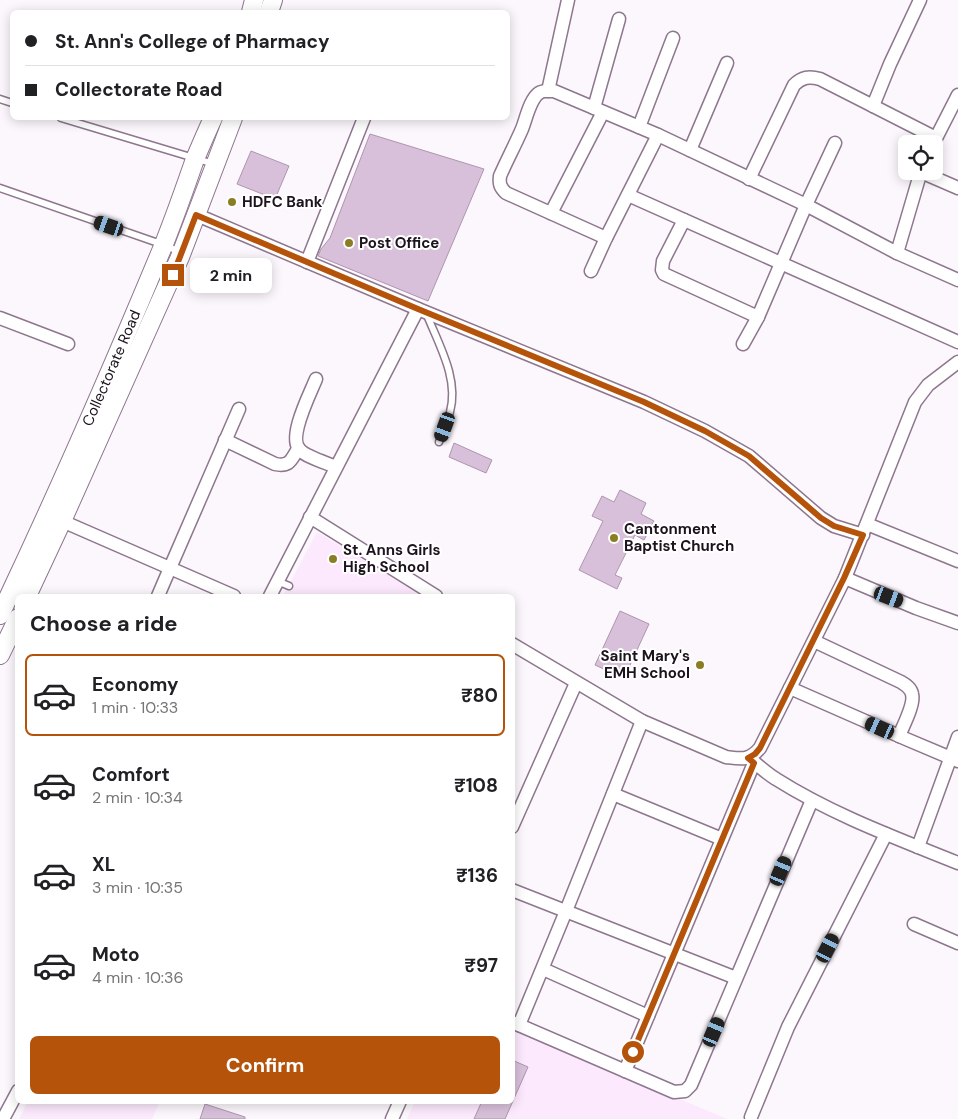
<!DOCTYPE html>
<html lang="en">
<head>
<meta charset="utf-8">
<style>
  :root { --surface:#fff; --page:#f6f6f6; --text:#202124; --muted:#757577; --line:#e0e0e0; --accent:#b45309 }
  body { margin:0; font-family:"DM Sans",sans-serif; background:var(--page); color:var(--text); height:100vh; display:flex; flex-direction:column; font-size:19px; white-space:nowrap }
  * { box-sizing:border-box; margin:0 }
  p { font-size:16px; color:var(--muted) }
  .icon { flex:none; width:28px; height:28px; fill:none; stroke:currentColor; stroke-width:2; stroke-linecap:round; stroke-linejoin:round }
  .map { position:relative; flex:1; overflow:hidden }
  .drawer { position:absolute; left:15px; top:594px; width:500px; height:510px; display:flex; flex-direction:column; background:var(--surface); border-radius:8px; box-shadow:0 2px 12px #0003 }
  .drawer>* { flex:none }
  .top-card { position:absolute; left:10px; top:10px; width:500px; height:110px; border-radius:8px; box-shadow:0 2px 12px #0003; display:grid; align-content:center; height:110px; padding:0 15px; background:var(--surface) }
  .tools { position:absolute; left:898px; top:135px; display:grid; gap:10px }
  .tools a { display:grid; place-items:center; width:45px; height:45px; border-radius:8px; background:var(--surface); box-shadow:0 2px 12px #0003; font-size:25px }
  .end { position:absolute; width:22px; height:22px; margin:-11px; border:6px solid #b45309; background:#fff; box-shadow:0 0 0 2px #fff }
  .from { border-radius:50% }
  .bubble { position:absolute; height:35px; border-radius:8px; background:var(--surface); box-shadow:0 2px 12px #0003; font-size:16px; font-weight:700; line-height:35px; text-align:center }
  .car { position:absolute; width:15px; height:30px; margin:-15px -8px; border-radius:6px; box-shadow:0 0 4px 1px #0007; background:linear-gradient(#222 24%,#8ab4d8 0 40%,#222 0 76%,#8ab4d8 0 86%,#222 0) }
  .top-card b { display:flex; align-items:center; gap:18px; height:48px; font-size:19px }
  .top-card b+b { border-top:1px solid var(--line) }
  .top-card i { width:12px; height:12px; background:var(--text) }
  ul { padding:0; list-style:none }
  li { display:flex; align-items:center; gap:15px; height:82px; margin:0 10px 8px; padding:0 5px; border:2px solid transparent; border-radius:8px }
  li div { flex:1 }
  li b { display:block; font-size:19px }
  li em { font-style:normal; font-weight:700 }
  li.active { border-color:var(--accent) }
  li>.icon { width:45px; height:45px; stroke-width:1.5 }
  h2 { padding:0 15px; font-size:22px; line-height:60px }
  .primary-button { display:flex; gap:10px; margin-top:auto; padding:10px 15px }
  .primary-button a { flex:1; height:58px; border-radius:8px; background:var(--accent); color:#fff; font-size:20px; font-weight:700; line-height:58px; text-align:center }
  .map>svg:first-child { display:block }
  .built { fill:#fce9fd }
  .building { fill:#d8c0da; stroke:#ad95ae }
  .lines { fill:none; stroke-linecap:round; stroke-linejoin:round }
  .lane-casing { stroke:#8d768e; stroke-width:9 }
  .street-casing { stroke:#8d768e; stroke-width:15 }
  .secondary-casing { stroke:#8d768e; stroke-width:20 }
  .lane { stroke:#fff; stroke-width:6 }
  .street { stroke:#fff; stroke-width:12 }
  .secondary { stroke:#fff; stroke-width:18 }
  .route { stroke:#b45309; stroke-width:6 }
  .poi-dot { fill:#8b7d24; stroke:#fff; stroke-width:2 }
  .labels { text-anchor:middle; stroke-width:4; stroke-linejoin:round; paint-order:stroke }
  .poi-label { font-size:15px; font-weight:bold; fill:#1c131c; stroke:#fff; text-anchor:start }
  .street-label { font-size:15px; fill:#1c131c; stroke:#fff }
</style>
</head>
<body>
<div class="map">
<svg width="958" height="1119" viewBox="0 0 958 1119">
  <rect width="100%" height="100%" fill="#fcf7fc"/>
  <g class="built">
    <path d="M317,532L424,596H283Z"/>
    <path d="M513,1029L727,1119H407L415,1101H512Z"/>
    <path d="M28,1101H160L152,1119H19Z"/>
  </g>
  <g class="building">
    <path d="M370,134L484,169L428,301L318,256L321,249L330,238Z"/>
    <path d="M251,151L289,166L275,199L237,184Z"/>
    <path d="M454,443L492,460L486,473L449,457Z"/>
    <path d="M620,490L646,503L641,514L654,521L644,540L635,535L615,575L622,578L617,589L579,570L603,521L592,516L602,496L614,502Z"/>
    <path d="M620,611L649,624L624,678L595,665Z"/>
    <path d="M512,1060L528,1067L505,1119H474L482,1101H512Z"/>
    <path d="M205,1104L245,1117V1119H200Z"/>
  </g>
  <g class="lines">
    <g class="lane-casing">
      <g id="lane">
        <path d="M0,99L12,103"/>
        <path d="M61,118L214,164"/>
        <path d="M0,188L164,245L180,252"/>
        <path d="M427,315C439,345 459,379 450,412C447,422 443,432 439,442"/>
        <path d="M277,581L289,586"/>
      </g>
    </g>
    <g class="street-casing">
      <g id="street">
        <path d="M548,91L568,0"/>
        <path d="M873,106L890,64L920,0"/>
        <path d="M594,108L619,19"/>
        <path d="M639,127L673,38"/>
        <path d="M933,144L958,95"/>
        <path d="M690,150L727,63"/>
        <path d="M921,172L958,188"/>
        <path d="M749,179L794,85C802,77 809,76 820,79L936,138"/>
        <path d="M628,195L958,342"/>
        <path d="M551,213L603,112"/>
        <path d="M197,215L418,309L644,402L705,431L749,456L821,518L834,526L863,535"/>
        <path d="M684,220L663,261L662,270L664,274L758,317"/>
        <path d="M606,238L506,193C500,187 499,184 500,176C507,160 515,145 522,129C526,119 530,99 539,93C543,90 549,91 554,91L658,135L806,205L897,253L958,280"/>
        <path d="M897,253L921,171"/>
        <path d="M307,262L364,118"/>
        <path d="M591,271L606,238L658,135"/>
        <path d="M0,318L68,344"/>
        <path d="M743,344L758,317L806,205L835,143"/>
        <path d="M316,379C310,394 287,438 300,450C306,457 327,463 336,467"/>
        <path d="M225,440L275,464C290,467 291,460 298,449"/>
        <path d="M310,517L436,596"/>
        <path d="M62,521L234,596"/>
        <path d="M867,524L958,561"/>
        <path d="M845,578L916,608L958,623"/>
        <path d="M158,596L170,568L239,409"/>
        <path d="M270,596L418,309"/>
        <path d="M814,641L901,682C906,685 911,688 912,694C915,704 903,726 899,736"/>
        <path d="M512,644L642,721L726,757C742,759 749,761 760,748L845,578L915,402L928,385L958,362"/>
        <path d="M790,688L906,739L958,761"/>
        <path d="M749,758C758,765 766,773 776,779C833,815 896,838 958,863"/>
        <path d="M613,794L722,839"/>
        <path d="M512,827L576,683"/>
        <path d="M918,847L958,737"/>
        <path d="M512,890L736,978"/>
        <path d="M914,924L958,943"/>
        <path d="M543,969L648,1016"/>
        <path d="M512,1022L674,1092L685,1091L691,1085L812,800"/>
        <path d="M519,1025L566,911L642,721"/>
        <path d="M625,1071L754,763"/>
        <path d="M751,1117L788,1027L886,834"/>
        <path d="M3,1119L18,1091"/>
        <path d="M392,1119L400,1101"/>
      </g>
    </g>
    <g class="secondary-casing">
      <g id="secondary">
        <path d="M251,12L254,0"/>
        <path d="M269,12L273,0"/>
        <path d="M27,596L62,521L180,257L233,118"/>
        <path id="s1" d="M0,615C58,493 112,369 164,244C175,216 185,188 195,159C201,145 207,131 213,118"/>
        <path d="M0,655L18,618"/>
      </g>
    </g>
    <use href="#lane" class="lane"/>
    <use href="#street" class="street"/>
    <use href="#secondary" class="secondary"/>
  </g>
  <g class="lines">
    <path class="route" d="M173,275L196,215L418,309L644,402L705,431L749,456L821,518L834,526L863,535L844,578L760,748L755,754L748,758L754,763L633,1052"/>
  </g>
  <g class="poi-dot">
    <circle cx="232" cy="202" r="5"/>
    <circle cx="349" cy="243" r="5"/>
    <circle cx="614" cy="538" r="5"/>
    <circle cx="333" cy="559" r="5"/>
    <circle cx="700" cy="665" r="5"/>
  </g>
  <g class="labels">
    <g class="poi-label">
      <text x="242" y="207">HDFC Bank</text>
      <text x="359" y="248">Post Office</text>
      <text x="624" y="534">Cantonment<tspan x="624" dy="17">Baptist Church</tspan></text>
      <text x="343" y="555">St. Anns Girls<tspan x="343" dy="17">High School</tspan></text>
      <text x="690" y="661" text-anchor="end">Saint Mary's<tspan x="690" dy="17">EMH School</tspan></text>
    </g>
    <g class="street-label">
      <text dy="5" stroke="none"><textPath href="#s1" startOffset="271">Collectorate Road</textPath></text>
    </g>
  </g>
</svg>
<div class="tools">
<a><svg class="icon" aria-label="locate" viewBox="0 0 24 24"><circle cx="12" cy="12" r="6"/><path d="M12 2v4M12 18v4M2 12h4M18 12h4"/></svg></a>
</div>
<i class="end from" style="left:633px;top:1052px"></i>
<i class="end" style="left:173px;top:275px"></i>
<div class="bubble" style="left:190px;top:258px;width:82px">2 min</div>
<i class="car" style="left:109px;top:226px;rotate:289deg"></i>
<i class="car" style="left:445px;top:427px;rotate:200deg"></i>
<i class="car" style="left:889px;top:597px;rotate:111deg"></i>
<i class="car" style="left:880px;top:728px;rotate:294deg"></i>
<i class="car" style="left:781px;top:871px;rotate:23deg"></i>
<i class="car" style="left:828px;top:948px;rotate:27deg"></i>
<i class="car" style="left:714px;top:1032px;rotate:23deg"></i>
<div class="top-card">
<b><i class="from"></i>St. Ann's College of Pharmacy</b>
<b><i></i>Collectorate Road</b>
</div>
<section class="drawer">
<h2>Choose a ride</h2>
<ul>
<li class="active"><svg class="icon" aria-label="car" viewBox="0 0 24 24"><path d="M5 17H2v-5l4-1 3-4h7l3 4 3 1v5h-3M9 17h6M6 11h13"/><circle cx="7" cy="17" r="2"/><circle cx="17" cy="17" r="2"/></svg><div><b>Economy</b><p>1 min · 10:33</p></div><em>₹80</em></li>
<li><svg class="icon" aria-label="car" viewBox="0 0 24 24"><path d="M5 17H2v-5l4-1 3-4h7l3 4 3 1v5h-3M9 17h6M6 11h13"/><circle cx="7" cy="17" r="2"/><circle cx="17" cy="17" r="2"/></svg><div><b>Comfort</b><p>2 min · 10:34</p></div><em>₹108</em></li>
<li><svg class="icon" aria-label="car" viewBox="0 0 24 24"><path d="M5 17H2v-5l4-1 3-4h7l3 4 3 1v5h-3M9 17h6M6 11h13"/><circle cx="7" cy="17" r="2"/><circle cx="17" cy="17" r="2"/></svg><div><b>XL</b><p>3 min · 10:35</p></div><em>₹136</em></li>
<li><svg class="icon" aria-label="car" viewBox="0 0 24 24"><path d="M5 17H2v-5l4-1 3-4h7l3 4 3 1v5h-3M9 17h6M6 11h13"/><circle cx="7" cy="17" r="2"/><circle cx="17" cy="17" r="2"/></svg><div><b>Moto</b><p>4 min · 10:36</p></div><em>₹97</em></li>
</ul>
<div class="primary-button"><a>Confirm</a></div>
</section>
</div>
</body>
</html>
